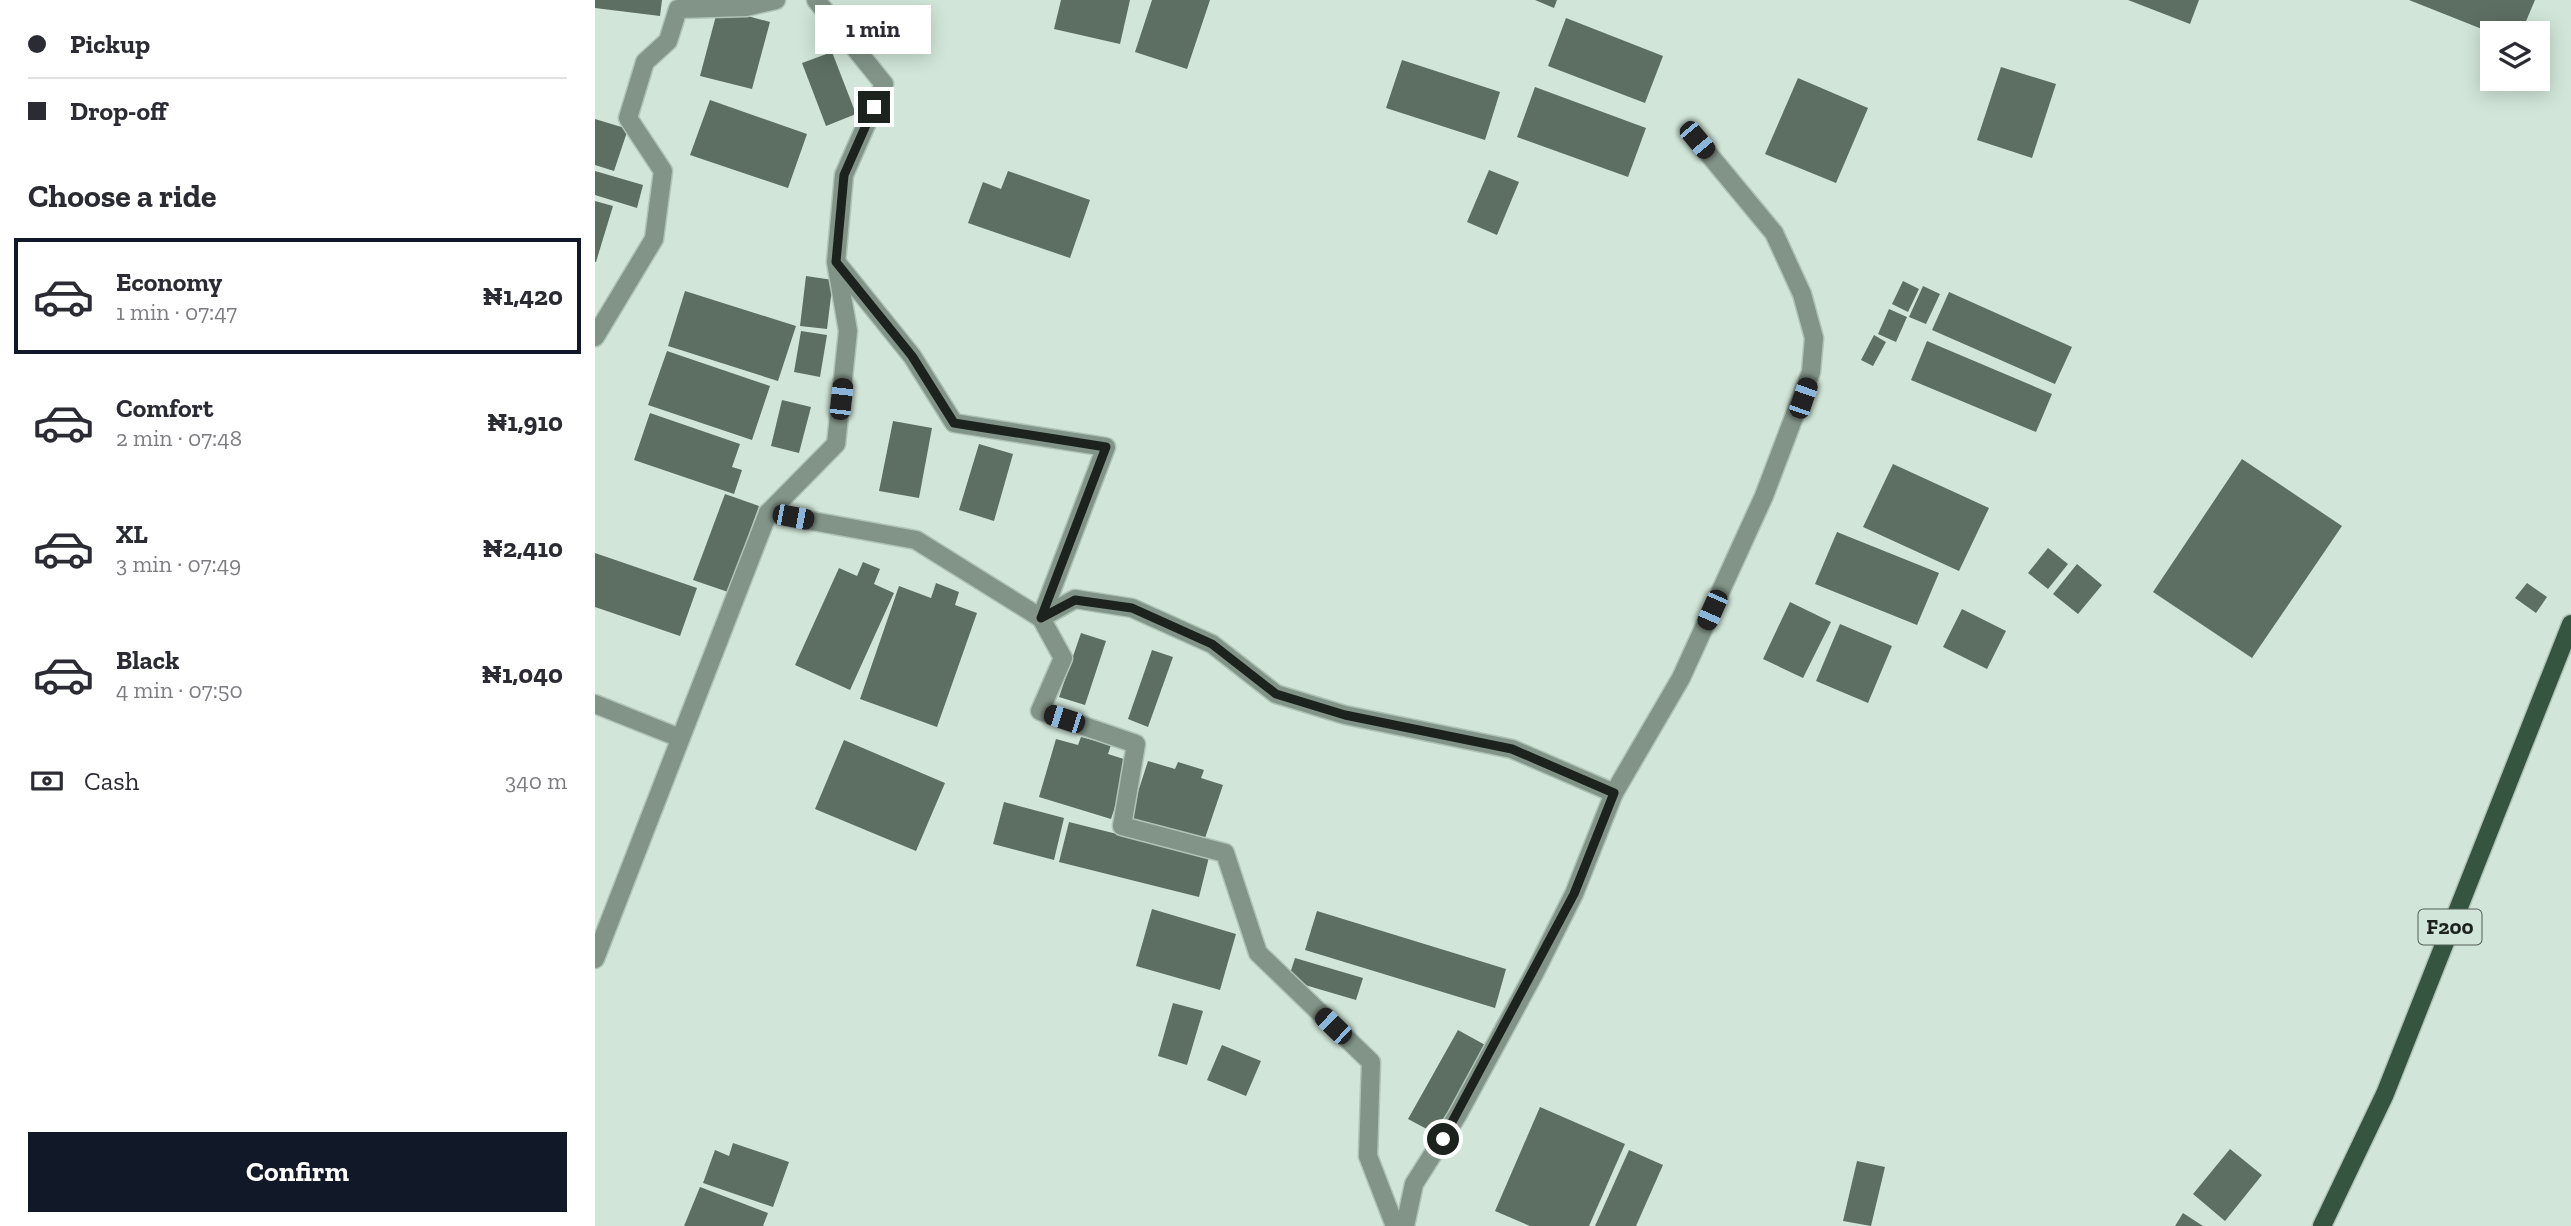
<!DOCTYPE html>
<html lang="en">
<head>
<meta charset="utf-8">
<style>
  :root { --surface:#fff; --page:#f7f7f7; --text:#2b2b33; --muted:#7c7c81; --line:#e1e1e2; --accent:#111827 }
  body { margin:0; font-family:"Zilla Slab",serif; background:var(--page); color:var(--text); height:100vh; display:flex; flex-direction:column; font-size:26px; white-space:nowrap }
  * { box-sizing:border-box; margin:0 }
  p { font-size:23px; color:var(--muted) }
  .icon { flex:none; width:38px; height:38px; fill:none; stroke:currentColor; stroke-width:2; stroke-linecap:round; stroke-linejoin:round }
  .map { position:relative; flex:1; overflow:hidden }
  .side { display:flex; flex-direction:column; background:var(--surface); width:595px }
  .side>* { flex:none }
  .top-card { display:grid; align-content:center; height:154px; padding:0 28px; background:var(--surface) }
  .buttons { position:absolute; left:1885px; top:21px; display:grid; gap:14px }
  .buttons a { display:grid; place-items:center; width:70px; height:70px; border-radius:0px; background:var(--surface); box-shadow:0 4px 18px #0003; font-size:35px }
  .end { position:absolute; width:32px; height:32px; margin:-16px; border:9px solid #1c231e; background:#fff; box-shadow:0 0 0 4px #fff }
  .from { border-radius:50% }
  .bubble { position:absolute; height:49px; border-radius:0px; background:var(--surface); box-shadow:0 4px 18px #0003; font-size:23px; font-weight:800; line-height:49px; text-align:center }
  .car { position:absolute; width:21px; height:42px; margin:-21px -10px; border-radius:9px; box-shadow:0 0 5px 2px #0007; background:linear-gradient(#222 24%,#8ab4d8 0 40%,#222 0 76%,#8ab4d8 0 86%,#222 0) }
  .top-card b { display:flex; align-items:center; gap:24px; height:66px; font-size:26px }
  .top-card b+b { border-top:2px solid var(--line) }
  .top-card i { width:18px; height:18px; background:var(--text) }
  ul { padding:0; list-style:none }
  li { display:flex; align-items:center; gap:21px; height:116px; margin:0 14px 10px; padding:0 14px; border:4px solid transparent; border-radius:0px }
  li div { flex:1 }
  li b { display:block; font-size:26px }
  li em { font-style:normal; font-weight:800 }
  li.selected { border-color:var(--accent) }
  li>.icon { width:63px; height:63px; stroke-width:1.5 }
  h2 { padding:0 28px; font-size:32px; line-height:84px }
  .pay { display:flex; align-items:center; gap:18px; height:77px; padding:0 28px; font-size:26px }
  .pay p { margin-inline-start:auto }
  .action { display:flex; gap:14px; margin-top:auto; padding:14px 28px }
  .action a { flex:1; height:80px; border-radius:0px; background:var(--accent); color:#fff; font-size:28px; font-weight:800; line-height:80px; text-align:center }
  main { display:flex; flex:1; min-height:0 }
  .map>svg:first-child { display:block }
  .building { fill:#5d6f63 }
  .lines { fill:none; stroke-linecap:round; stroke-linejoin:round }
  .street-casing { stroke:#b0c3b7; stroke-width:21 }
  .primary-casing { stroke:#b0c3b7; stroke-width:21 }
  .street { stroke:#829488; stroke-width:18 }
  .primary { stroke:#355541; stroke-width:18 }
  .route { stroke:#1c231e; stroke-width:9 }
  .labels { text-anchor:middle; stroke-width:7; stroke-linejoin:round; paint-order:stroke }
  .shield { fill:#d1e6d8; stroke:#525e56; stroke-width:2 }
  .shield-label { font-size:21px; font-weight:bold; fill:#1c231e }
</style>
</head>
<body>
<main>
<section class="side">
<div class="top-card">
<b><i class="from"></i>Pickup</b>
<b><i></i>Drop-off</b>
</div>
<h2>Choose a ride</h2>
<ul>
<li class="selected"><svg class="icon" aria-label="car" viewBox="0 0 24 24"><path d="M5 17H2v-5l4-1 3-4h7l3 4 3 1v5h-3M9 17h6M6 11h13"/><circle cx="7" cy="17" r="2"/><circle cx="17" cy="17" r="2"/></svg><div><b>Economy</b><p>1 min · 07:47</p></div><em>₦1,420</em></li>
<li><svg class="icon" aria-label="car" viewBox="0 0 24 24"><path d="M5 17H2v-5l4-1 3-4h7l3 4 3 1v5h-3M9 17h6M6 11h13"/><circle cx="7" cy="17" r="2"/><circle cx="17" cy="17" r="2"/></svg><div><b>Comfort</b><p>2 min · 07:48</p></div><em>₦1,910</em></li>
<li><svg class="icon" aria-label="car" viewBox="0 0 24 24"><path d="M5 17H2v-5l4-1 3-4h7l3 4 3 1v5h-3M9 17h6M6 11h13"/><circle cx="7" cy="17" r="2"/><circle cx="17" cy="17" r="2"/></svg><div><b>XL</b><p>3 min · 07:49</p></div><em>₦2,410</em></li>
<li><svg class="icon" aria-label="car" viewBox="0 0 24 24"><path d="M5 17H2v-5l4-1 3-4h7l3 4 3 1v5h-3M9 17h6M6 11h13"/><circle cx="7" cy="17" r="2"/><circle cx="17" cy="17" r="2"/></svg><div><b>Black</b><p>4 min · 07:50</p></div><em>₦1,040</em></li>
</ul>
<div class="pay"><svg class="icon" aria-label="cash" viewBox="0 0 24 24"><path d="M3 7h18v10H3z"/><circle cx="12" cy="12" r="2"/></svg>Cash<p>340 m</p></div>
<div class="action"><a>Confirm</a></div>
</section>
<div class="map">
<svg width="1976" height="1226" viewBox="0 0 1976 1226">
  <rect width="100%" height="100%" fill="#d1e6d8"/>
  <g class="building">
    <path d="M0,0H67L65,16L0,8Z"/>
    <path d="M466,0H535L525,44L459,29Z"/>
    <path d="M557,0H615L592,69L540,52Z"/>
    <path d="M940,0H962L959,8Z"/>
    <path d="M1533,0H1604L1595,24Z"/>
    <path d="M1814,0H1940L1926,33H1897Z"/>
    <path d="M123,8L175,22L157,89L105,76Z"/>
    <path d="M971,18L1068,56L1050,103L953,66Z"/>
    <path d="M237,52L261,114L231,126L207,63Z"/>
    <path d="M807,60L905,92L890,140L791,108Z"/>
    <path d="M1406,67L1461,84L1437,158L1382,140Z"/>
    <path d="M1203,78L1273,108L1241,183L1170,154Z"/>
    <path d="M940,87L1051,128L1033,177L922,137Z"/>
    <path d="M115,100L212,134L193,188L95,155Z"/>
    <path d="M0,119L33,129L19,171L0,165Z"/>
    <path d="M894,170L924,182L902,235L872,222Z"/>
    <path d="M0,171L48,185L42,208L0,195Z"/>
    <path d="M413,171L495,200L475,258L373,223L388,182L406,189Z"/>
    <path d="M0,201L18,206L1,262H0Z"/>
    <path d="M211,276L238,280L232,329L205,326Z"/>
    <path d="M1308,281L1324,289L1313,312L1297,304Z"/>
    <path d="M1328,286L1345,294L1331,324L1314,317Z"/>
    <path d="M90,291L201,326L183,381L73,346Z"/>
    <path d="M1354,292L1477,347L1460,384L1337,330Z"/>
    <path d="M1294,309L1312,317L1301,342L1283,334Z"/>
    <path d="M206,331L232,335L225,377L199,372Z"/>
    <path d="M1279,335L1291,342L1278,366L1266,360Z"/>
    <path d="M1332,341L1457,394L1441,432L1316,380Z"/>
    <path d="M72,351L175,386L157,440L53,405Z"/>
    <path d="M187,400L216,407L204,453L176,446Z"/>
    <path d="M55,413L145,444L137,467L147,470L139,494L39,460Z"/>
    <path d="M298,421L337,428L324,498L284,491Z"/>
    <path d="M384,444L418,454L399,521L364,510Z"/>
    <path d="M1647,459L1747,526L1657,658L1558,592Z"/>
    <path d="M1298,464L1394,508L1364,571L1268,527Z"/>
    <path d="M130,494L164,506L133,592L98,580Z"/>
    <path d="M1242,532L1344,573L1322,625L1220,584Z"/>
    <path d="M1453,548L1473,564L1453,589L1433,573Z"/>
    <path d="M0,553L102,588L85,636L0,607Z"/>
    <path d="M268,562L285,569L279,584L299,593L255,690L200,665L244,568L262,576Z"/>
    <path d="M1482,564L1507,585L1483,614L1458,594Z"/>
    <path d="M341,583L364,592L360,605L382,613L342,727L265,699L304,586L336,598Z"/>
    <path d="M1932,583L1952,597L1941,613L1920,598Z"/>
    <path d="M1195,602L1236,622L1208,678L1168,659Z"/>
    <path d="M1367,609L1411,631L1392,669L1348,647Z"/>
    <path d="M1245,624L1297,646L1273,703L1221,681Z"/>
    <path d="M486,633L511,641L490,705L464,697Z"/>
    <path d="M557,650L578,657L553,727L533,719Z"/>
    <path d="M486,737L516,745L513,754L535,761L516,819L444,797L461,739L483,745Z"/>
    <path d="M249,740L350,783L321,851L220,809Z"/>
    <path d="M553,761L580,769L583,762L609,770L606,778L628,785L607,847L533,823Z"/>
    <path d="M409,802L469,818L459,860L398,844Z"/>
    <path d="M474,822L614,857L604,897L464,862Z"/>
    <path d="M557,909L641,934L625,990L541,966Z"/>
    <path d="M722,911L911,969L900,1008L710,950Z"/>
    <path d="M700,958L768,978L761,1000L693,980Z"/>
    <path d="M578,1003L608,1011L592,1065L563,1056Z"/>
    <path d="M863,1030L892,1046L843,1135L813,1119Z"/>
    <path d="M627,1045L666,1061L651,1096L612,1080Z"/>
    <path d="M945,1107L1030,1144L994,1226H935L900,1211Z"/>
    <path d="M138,1143L194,1162L178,1207L108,1183L120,1150L134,1156Z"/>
    <path d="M1635,1149L1667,1175L1630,1221L1598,1194Z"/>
    <path d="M1034,1150L1068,1165L1041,1226H1000Z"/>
    <path d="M1262,1161L1290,1167L1276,1226L1248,1221Z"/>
    <path d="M105,1187L173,1213L168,1226H89Z"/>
    <path d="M1588,1213L1608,1226H1580Z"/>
  </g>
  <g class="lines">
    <g class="street-casing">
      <g id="street">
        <path d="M242,263L317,356L359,423L511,447L446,618"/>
        <path d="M0,337L59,239L68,171L33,118L50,62L73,41L83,9L151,7L181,0"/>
        <path d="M173,513L321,540L446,618L468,658L445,711L541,744L527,826L630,853L663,953L776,1062L773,1156L800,1226"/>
        <path d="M446,618L480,599L537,608L617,644L681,694L750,715L917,749L1019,793"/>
        <path d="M0,704L85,738"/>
        <path d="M0,959L173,513L241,444L253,331L241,262L249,175L289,84L221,0"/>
        <path d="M810,1226L819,1184L862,1116L940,972L979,894L1019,793L1086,678L1169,496L1216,372L1219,338L1207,294L1179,233L1102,140"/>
      </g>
    </g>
    <g class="primary-casing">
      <path id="primary" d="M1727,1226L1790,1094L1976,624"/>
    </g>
    <use href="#street" class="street"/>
    <use href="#primary" class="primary"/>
  </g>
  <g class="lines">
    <path class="route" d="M279,107L249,175L241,262L317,356L359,423L511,447L446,618L480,600L537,608L617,644L681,694L750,715L917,749L1019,793L979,894L848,1139"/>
  </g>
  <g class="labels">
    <rect class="shield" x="1823.5" y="909.5" width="63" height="35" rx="5"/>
    <g class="shield-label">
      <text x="1855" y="934">F200</text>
    </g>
  </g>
</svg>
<div class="buttons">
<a><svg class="icon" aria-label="layers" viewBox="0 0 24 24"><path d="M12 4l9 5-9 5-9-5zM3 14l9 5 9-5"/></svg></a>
</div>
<i class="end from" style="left:848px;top:1139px"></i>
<i class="end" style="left:279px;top:107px"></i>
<div class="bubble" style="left:220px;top:5px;width:116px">1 min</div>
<i class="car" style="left:1102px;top:140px;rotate:140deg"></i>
<i class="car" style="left:1208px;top:398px;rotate:19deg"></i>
<i class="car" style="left:246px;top:399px;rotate:6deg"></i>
<i class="car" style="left:198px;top:517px;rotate:101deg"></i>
<i class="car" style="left:1117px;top:610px;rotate:204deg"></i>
<i class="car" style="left:469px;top:719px;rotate:288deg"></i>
<i class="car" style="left:738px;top:1026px;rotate:314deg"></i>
</div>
</main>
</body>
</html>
